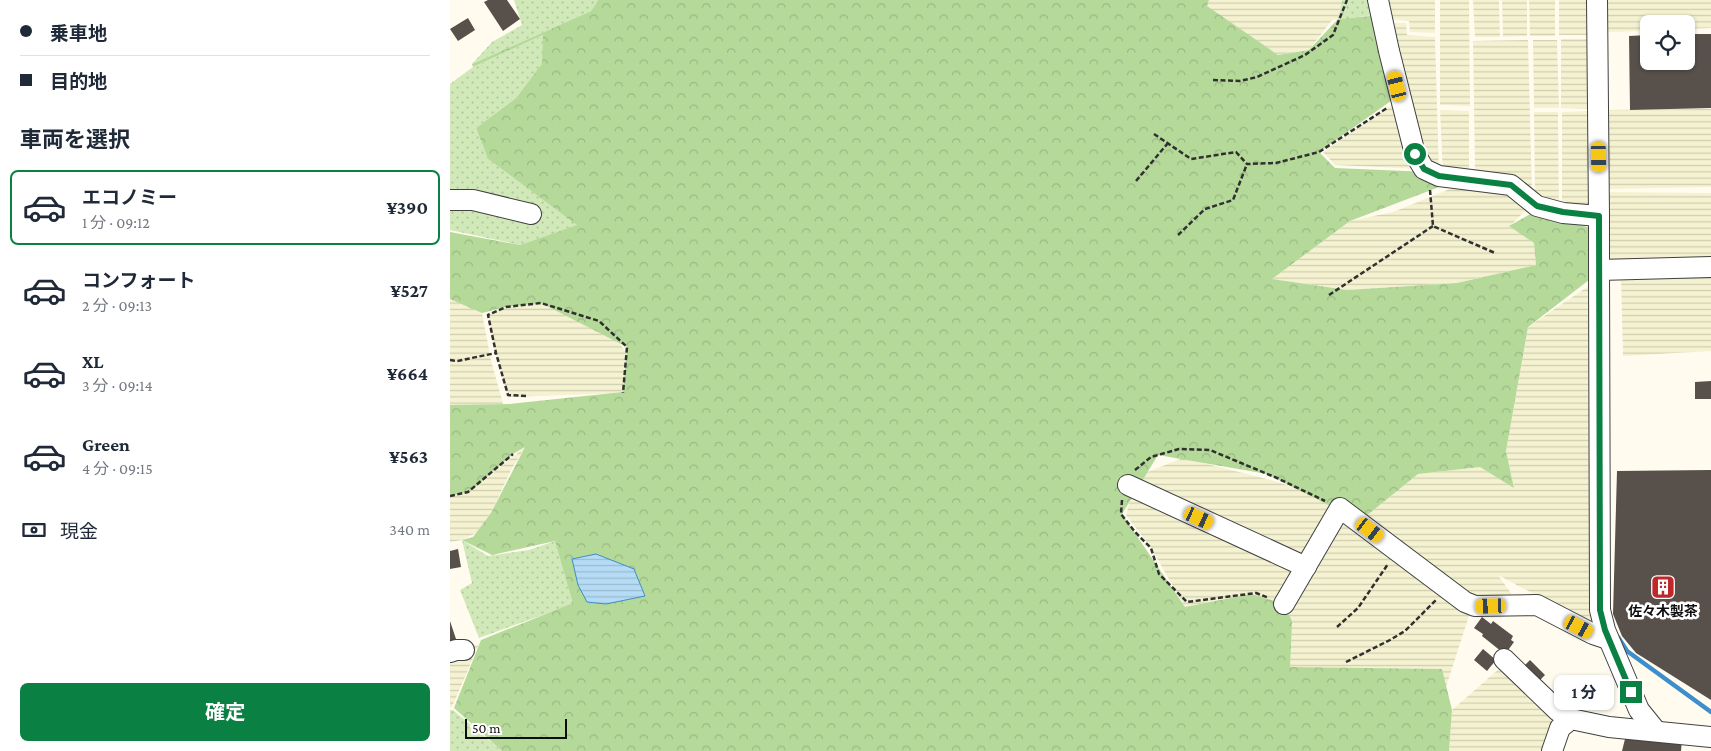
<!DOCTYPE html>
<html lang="ja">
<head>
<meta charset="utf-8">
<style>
  :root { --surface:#fff; --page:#f2f2f3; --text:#1f2937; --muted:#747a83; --line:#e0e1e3; --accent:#0b8043 }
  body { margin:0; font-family:"Crimson Pro","Noto Sans JP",serif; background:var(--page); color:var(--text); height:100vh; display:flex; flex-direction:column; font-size:19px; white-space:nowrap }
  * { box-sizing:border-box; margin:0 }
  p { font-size:16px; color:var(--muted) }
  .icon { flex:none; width:28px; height:28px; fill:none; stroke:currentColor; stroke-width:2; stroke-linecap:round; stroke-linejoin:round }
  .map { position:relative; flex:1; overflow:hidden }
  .panel { display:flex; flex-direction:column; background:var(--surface); width:450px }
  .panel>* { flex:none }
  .banner { display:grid; align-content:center; height:110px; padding:0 20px; background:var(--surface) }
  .buttons { position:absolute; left:1190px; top:15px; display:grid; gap:10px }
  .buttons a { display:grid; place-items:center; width:55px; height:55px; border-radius:8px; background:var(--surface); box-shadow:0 1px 4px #0004; font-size:25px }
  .scale { position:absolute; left:15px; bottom:12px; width:102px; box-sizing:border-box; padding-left:5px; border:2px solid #0e0e0e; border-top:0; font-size:14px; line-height:18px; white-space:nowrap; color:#0e0e0e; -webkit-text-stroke:4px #fff; paint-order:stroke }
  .end { position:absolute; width:22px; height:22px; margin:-11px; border:6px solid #0b8043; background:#fff; box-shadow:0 0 0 2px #fff }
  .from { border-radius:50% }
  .bubble { position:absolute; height:35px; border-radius:8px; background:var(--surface); box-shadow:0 1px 4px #0004; font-size:16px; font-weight:700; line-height:35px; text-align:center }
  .car { position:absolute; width:15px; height:30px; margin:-15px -8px; border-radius:6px; box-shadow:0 0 4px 1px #0007; background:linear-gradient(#f5c518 24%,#345 0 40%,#f5c518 0 76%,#345 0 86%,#f5c518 0) }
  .banner b { display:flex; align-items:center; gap:18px; height:48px; font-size:19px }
  .banner b+b { border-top:1px solid var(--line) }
  .banner i { width:12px; height:12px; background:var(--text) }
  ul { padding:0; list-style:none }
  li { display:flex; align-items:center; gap:15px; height:75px; margin:0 10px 8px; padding:0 10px; border:2px solid transparent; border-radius:8px }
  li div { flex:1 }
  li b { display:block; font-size:19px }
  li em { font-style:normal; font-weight:700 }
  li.active { border-color:var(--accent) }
  li>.icon { width:45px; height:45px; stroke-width:1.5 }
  h2 { padding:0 20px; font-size:22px; line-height:60px }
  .pay { display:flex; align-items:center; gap:12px; height:55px; padding:0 20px; font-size:19px }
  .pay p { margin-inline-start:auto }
  .primary-button { display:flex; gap:10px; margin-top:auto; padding:10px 20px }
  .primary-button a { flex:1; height:58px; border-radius:8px; background:var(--accent); color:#fff; font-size:20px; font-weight:700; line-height:58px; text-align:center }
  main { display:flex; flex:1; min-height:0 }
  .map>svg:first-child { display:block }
  .farmland { fill:url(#farmland-rules) }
  .grass { fill:url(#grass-dots) }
  .forest { fill:url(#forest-crowns) }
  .water { fill:url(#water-rules); stroke:#3d8ecb }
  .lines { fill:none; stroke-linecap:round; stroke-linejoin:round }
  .stream { stroke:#3d8ecb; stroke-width:4.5 }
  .building { fill:#57504b }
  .minor-casing { stroke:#414141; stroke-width:22 }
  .path { stroke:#303030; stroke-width:2.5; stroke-dasharray:5 2.5; stroke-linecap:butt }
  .minor { stroke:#fff; stroke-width:20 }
  .route { stroke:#0b8043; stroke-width:6 }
  .labels { text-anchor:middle; stroke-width:5; stroke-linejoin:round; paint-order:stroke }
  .poi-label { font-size:14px; font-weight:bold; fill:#0e0e0e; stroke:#fff }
</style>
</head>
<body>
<main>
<section class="panel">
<div class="banner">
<b><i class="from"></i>乗車地</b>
<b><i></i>目的地</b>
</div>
<h2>車両を選択</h2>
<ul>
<li class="active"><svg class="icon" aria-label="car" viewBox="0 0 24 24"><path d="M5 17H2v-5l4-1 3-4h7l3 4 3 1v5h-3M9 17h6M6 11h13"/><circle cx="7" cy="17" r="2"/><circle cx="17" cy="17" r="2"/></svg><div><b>エコノミー</b><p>1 分 · 09:12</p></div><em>¥390</em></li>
<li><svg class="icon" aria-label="car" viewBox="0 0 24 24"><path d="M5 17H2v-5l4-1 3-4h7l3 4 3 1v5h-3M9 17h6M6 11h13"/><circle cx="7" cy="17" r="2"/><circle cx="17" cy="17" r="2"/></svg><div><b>コンフォート</b><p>2 分 · 09:13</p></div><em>¥527</em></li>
<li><svg class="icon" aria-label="car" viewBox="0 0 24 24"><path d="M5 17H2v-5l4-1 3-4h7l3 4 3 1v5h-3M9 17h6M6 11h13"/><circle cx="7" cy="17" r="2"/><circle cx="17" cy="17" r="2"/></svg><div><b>XL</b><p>3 分 · 09:14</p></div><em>¥664</em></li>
<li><svg class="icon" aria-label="car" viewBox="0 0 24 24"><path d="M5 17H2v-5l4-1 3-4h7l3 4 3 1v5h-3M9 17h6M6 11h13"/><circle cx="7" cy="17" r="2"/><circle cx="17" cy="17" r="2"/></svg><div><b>Green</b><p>4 分 · 09:15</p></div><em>¥563</em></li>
</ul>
<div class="pay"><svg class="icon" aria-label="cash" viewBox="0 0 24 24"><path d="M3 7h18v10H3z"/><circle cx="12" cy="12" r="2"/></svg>現金<p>340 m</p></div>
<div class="primary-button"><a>確定</a></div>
</section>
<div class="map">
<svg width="1261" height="751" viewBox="0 0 1261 751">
  <defs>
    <pattern id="farmland-rules" width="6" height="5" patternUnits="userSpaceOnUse" patternTransform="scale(1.25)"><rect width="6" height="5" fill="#f4f2d0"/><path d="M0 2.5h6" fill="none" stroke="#d0ceb1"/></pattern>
    <pattern id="grass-dots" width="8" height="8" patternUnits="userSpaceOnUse" patternTransform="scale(1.25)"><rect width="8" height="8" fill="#d1e9b9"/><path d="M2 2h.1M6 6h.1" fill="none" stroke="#b2c79e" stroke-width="1.8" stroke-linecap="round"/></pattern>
    <pattern id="forest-crowns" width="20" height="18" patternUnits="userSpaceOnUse" patternTransform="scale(1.25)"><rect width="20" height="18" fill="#b4d999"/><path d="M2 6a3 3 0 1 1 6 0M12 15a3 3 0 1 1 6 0" fill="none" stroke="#9ab983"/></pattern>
    <pattern id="water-rules" width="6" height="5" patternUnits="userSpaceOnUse" patternTransform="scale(1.25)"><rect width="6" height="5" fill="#b5dbf5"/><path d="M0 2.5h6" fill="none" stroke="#9abbd1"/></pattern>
  </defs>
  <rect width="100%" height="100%" fill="#fffcef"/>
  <g class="farmland">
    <path d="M759,0H892L888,19L882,20L859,50L828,55L756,6Z"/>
    <path d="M932,0H985V33L960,32L959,21L937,19Z"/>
    <path d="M990,0H1019L1020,106L990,105Z"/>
    <path d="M1023,0H1049L1050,37H1025Z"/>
    <path d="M1052,0H1077V36L1053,37Z"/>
    <path d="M1079,0H1105V36H1080Z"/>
    <path d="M1109,0H1137L1138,35H1109Z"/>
    <path d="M1155,0H1261V28L1236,29V24H1199V31L1156,32Z"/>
    <path d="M935,23H956L957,35L985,37L989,174L981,173Z"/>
    <path d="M1111,39H1138V109L1111,108Z"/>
    <path d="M1078,40L1082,194L1033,177L1025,170L1023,41Z"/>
    <path d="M1083,40H1107L1109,108H1084Z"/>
    <path d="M951,99L970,169L885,165L873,152Z"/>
    <path d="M1261,109V187L1156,189L1155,110Z"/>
    <path d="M990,110L1019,111V175H993Z"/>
    <path d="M1139,111L1142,209L1112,204V112Z"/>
    <path d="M1084,112H1108L1109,203L1085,197Z"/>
    <path d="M1055,185L1077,209L1060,226L1084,243L1086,265L1007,283L897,290L822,279L900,221L943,212L1005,187Z"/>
    <path d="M1157,192L1261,193V262L1157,264Z"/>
    <path d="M1261,275V351L1173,356L1171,277Z"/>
    <path d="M1143,283L1145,623L1095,600L1048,575L1063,596L1024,600L996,687L991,669L840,667L801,594L735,607L701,548L676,515L687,476L733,458L825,481L857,492L910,521L968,474L1030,467L1064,487L1056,451L1078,327Z"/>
    <path d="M0,298L32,313L41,360L53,404L0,406V360H30L0,359Z"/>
    <path d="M91,303L163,332L181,361L173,393L58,397L46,353L38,315L56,307Z"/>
    <path d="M76,446L61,470L41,513L26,533L12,540L0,542V496L21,491Z"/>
    <path d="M29,644L2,707H0V656Z"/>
    <path d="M1051,667L1113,720L1099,751H999L1002,710Z"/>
  </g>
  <g class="grass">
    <path d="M64,0H148L141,11L22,64L42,42L72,25Z"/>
    <path d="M892,0H923L926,15L888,19Z"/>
    <path d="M93,35V64L66,98L26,128L38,159L128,225L70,245L0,230V84L23,67Z"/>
    <path d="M12,540L38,556L79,550L105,541L126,603L29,638L10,590L22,583Z"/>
    <path d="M0,710H3L52,751H0Z"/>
  </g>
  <path class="forest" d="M148,0H759L757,6L828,55L859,50L888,19L931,15L945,98L869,152L885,168L979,172L1010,179L900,221L822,279L897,290L1007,283L1086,265L1084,243L1059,226L1084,212L1141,228L1139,280L1078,327L1056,451L1064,488L1030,467L968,474L910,521L817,474L708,455L672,514L735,607L801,594L834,604L842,621L840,667L992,669L1002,710L999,751H52L4,708L31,640L123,603L105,541L42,555L12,540L23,537L41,513L75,447L63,454L21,491L0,496V405L59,404L173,392L177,347L91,303L56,307L32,313L0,299V232L70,245L127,225L38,159L26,128L66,98L92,64L93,35L23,67L22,64L141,11Z"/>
  <path class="water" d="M146,554L184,569L195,596L156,604L137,602L128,585L122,559Z"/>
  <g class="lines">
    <path class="stream" d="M1168,637L1177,651L1261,712"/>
  </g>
  <g class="building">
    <path d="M38,0H57L70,19L53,31L34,2Z"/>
    <path d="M18,18L25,30L8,41L0,29Z"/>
    <path d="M1236,34H1261V108L1180,110L1179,36L1199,35V61H1236Z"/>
    <path d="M1261,381V399H1245V382Z"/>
    <path d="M1261,470V700L1186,653L1172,636L1163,614L1167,471Z"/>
    <path d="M8,549L11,567L0,569V551Z"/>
    <path d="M1032,617L1041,624L1043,621L1063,636L1061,640L1064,642L1056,653L1052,652L1032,636L1033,634L1024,628Z"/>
    <path d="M0,621L8,645L0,648Z"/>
    <path d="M1033,649L1046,660L1037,671L1024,660Z"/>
    <path d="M1080,660L1095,675L1088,682L1073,667Z"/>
    <path d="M1176,735L1232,739L1231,751H1172Z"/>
  </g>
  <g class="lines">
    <g class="minor-casing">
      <g id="minor">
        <path d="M928,0L939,51L965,154L974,169L989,176L1061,185L1087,206L1113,213L1149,216V270L1261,267"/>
        <path d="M1147,0L1149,216"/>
        <path d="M0,200H23L81,214"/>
        <path d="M1149,270L1150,610L1155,630L1189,710L1206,731"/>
        <path d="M678,485L856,567"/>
        <path d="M834,604L890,508L1015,602L1025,606L1087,605L1143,634L1158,639"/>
        <path d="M0,652L6,650H14"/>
        <path d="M1054,659L1108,711L1121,719"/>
        <path d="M1102,751L1110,728L1121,719L1159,727L1261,737"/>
      </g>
    </g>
    <g class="path">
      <path d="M763,80L790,81L807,77L855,55L883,35L897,0"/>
      <path d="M704,134L741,159L786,152L797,164L826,163L869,152L937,108"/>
      <path d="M686,181L718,143"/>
      <path d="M980,190L983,226L1045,253"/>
      <path d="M728,235L755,209L783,200L797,164"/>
      <path d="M879,295L983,226"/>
      <path d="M0,360L7,361L46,353"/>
      <path d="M76,396L58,395L46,353L38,315L56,307L91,303L149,321L177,347L173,393"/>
      <path d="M685,470L701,457L729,449L760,450L827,478L875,501"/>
      <path d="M0,496L18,492L63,454"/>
      <path d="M672,500L671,514L685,532L701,548L709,574L737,602L806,593L819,598"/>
      <path d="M887,627L908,608L938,564"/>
      <path d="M896,662L940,640L955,631L986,600"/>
    </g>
    <use href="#minor" class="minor"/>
  </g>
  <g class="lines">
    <path class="route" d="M965,154L974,169L989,176L1061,185L1087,206L1113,212L1149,216L1150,610L1155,630L1181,692"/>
  </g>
  <defs>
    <g id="building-square" transform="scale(1.25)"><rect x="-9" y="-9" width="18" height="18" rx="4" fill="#bd282a" stroke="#fff"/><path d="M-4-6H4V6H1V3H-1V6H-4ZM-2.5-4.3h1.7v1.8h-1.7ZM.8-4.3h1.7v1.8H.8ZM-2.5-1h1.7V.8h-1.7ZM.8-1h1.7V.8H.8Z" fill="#fff"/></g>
  </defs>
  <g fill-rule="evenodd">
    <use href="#building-square" x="1213" y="587"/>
  </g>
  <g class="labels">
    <g class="poi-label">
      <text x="1213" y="616">佐々木製茶</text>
    </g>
  </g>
</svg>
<div class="buttons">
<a><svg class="icon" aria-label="locate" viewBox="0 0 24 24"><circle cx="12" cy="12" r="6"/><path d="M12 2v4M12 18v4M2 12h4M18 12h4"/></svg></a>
</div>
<div class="scale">50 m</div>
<i class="end from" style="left:965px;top:154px"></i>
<i class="end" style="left:1181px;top:692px"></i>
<div class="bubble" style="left:1104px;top:675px;width:60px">1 分</div>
<i class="car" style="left:947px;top:86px;rotate:346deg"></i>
<i class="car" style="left:1149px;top:157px;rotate:179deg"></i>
<i class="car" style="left:749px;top:518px;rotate:115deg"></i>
<i class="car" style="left:920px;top:530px;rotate:127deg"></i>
<i class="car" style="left:1041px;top:606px;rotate:268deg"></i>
<i class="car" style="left:1129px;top:627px;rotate:118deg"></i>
</div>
</main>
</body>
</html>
